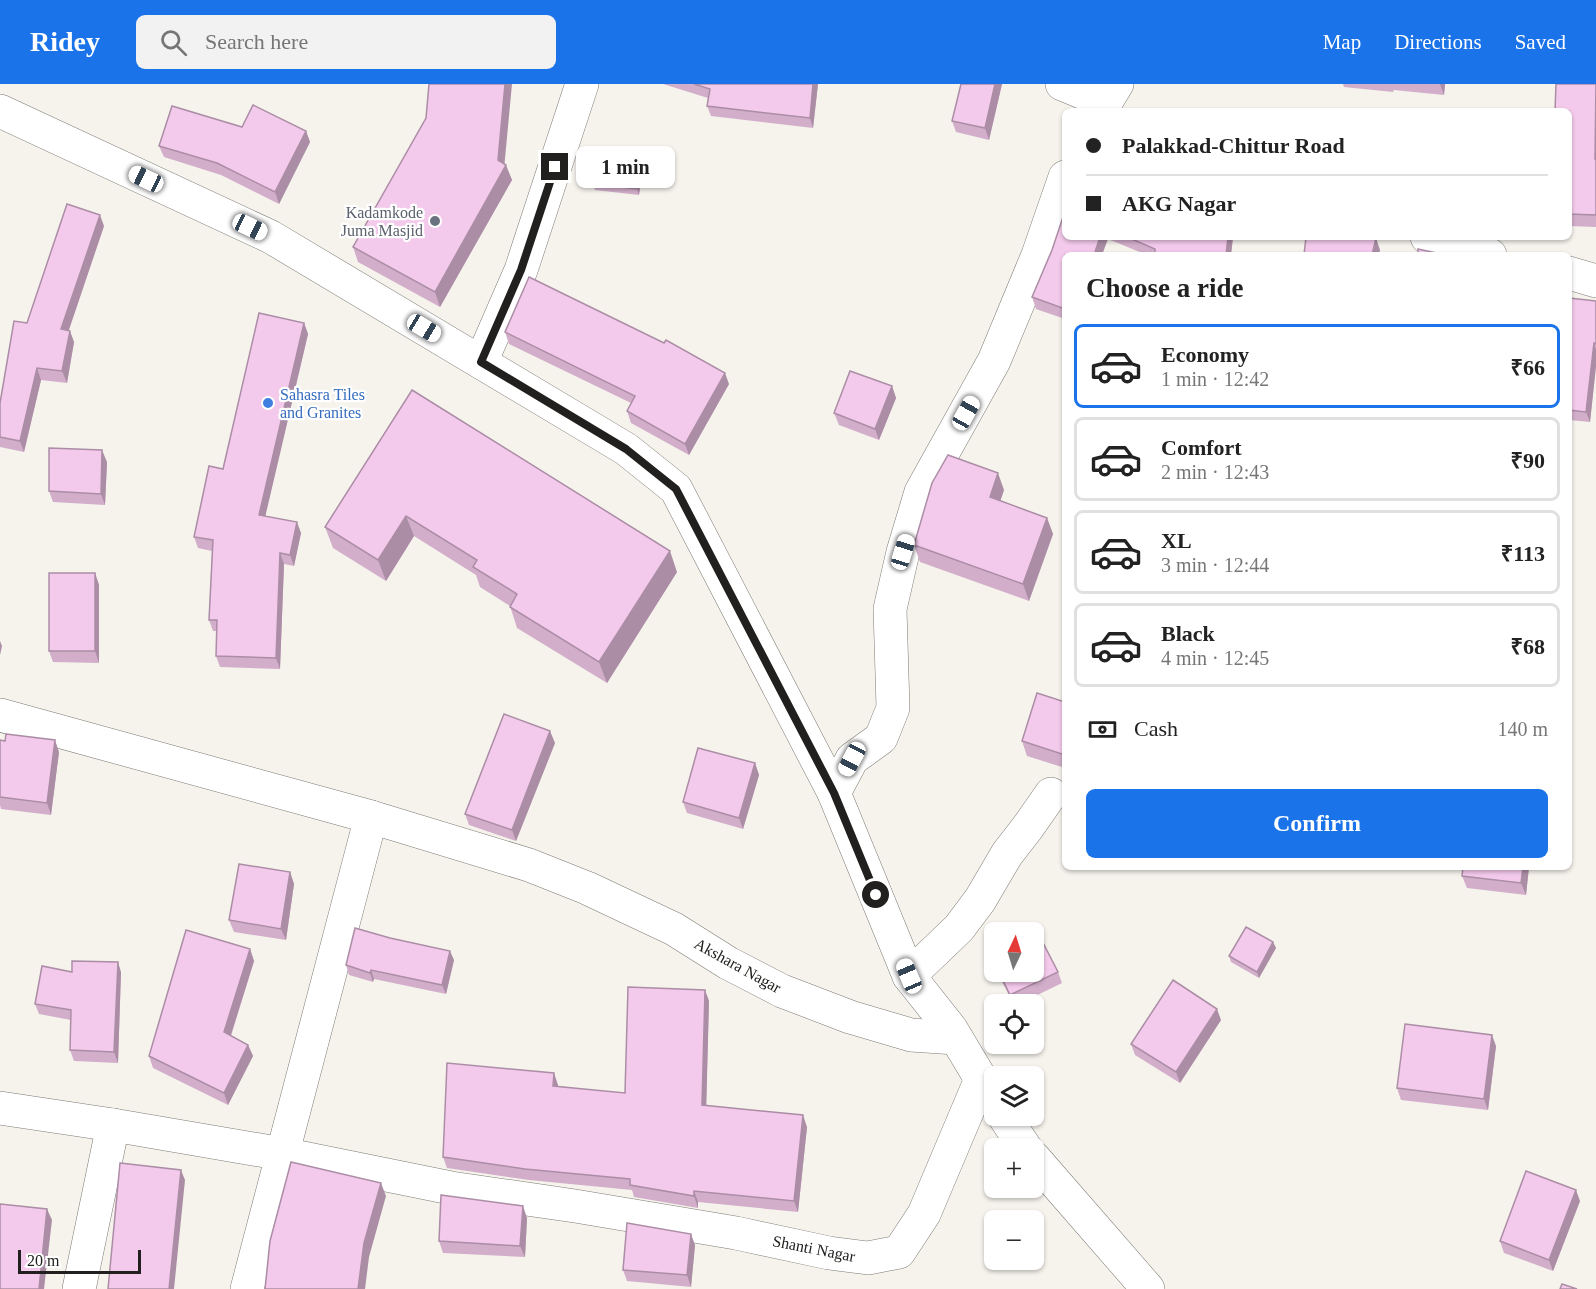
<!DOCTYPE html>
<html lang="en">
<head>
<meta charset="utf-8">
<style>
  :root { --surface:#fff; --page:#f2f2f2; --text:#222; --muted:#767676; --line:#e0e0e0; --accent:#1a73e8 }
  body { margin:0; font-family:Georgia,serif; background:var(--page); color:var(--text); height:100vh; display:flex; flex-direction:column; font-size:22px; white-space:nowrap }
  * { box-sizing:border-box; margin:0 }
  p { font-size:20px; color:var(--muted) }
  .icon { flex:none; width:33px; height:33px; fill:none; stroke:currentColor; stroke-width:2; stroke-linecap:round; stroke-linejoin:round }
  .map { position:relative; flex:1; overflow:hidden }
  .side { position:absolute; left:1062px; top:168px; width:510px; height:618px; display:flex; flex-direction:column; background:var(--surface); border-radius:9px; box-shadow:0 2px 4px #0004 }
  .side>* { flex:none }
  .banner { position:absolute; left:1062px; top:24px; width:510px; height:132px; border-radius:9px; box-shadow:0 2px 4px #0004; display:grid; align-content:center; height:132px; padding:0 24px; background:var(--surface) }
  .needle { width:39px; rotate:4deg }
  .fabs { position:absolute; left:984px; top:838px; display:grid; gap:12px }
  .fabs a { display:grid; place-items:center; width:60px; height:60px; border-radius:9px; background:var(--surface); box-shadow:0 2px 4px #0004; font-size:30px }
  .scale { position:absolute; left:18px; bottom:15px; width:123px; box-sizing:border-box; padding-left:6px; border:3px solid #21201e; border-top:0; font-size:16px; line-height:21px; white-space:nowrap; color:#21201e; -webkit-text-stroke:4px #fff; paint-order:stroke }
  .end { position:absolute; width:27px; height:27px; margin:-14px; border:8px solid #21201e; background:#fff; box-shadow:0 0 0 3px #fff }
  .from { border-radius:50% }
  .bubble { position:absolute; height:42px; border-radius:9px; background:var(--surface); box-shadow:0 2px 4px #0004; font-size:20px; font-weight:800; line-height:42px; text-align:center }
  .car { position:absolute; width:18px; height:36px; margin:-18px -9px; border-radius:8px; box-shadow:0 0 4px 2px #0007; background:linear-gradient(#fff 24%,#345 0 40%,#fff 0 76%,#345 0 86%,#fff 0) }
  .banner b { display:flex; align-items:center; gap:21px; height:57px; font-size:22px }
  .banner b+b { border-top:2px solid var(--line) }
  .banner i { width:15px; height:15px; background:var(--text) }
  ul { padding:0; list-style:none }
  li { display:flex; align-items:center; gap:18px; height:84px; margin:0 12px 9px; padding:0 12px; border:3px solid var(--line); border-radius:9px }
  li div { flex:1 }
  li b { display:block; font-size:22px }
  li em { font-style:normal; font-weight:800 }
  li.active { border-color:var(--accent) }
  li>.icon { width:54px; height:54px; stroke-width:1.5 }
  h2 { padding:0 24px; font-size:27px; line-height:72px }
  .pay { display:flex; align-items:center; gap:15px; height:66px; padding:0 24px; font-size:22px }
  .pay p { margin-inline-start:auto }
  .cta { display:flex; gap:12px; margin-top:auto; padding:12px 24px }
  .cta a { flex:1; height:69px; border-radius:9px; background:var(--accent); color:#fff; font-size:24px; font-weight:800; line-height:69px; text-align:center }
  header { display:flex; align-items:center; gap:36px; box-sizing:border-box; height:84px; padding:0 30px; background:var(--accent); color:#fff }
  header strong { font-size:28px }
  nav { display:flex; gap:33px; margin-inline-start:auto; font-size:21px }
  .search { width:420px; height:54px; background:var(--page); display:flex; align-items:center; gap:15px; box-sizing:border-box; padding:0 21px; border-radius:9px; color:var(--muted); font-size:22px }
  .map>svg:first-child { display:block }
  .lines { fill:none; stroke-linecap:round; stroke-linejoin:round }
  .minor-casing { stroke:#7d7b75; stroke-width:34 }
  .secondary-casing { stroke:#7d7b75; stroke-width:34 }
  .minor { stroke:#fff; stroke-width:33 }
  .secondary { stroke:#fff; stroke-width:33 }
  .wall { fill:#d2aecb }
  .shaded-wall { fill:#ab8da5 }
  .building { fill:#f4caec; stroke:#ab8da5; stroke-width:1.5 }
  .route { stroke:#21201e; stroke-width:8 }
  .worship-dot { fill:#6b7280; stroke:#fff; stroke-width:2 }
  .shop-dot { fill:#3f7fe0; stroke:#fff; stroke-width:2 }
  .labels { text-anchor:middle; stroke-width:4.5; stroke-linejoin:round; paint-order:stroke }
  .worship-label { font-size:16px; fill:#5b616d; stroke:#fff; text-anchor:end }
  .shop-label { font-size:16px; fill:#366cbe; stroke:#fff; text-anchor:start }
  .street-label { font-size:16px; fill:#21201e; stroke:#fff }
</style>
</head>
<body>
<header>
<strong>Ridey</strong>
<div class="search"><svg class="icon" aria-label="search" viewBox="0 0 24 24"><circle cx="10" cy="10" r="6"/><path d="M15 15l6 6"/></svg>Search here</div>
<nav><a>Map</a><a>Directions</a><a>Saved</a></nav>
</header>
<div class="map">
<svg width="1596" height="1205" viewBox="0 0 1596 1205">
  <rect width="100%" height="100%" fill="#f6f3ed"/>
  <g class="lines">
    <g class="minor-casing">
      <g id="minor">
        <path d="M1062,0L1106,18L1117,0"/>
        <path d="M1427,153L1457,164L1490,171"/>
        <path d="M1569,189L1596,197"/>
        <path d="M481,278L521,186L582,0"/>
        <path d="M0,631L371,733L529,781L587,804L674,845L728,879L782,907L850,933L911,951L956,954"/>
        <path d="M834,709L852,675L881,654L893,624L890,525L903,468L921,408L994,277L1038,171L1065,93"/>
        <path d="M909,892L959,844L980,816L1007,770L1028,743L1051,710"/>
        <path d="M0,1024L113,1041L283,1070L451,1104L575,1122L736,1149L829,1169L868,1174L899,1168L924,1130L981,995"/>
        <path d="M79,1205L113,1041"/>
        <path d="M247,1205L371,733"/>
      </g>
    </g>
    <g class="secondary-casing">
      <g id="secondary">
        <path d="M0,27L271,153L626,365L676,405L834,709L909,892L951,945L994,1017"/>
        <path d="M1004,1032L1026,1065"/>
        <path d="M1034,1074L1148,1205"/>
      </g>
    </g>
    <use href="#minor" class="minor"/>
    <use href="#secondary" class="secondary"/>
  </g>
  <g class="wall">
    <path d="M663,0H818L813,44L711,32L707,22L708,14Z"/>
    <path d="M961,0H1002L989,56L956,48L952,37Z"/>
    <path d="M1343,0H1445L1444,11L1394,6L1393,8L1344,3Z"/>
    <path d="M1596,0V143L1569,142V27Z"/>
    <path d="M242,43L306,47L310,58L279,120L221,91L164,73L159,62Z"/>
    <path d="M644,74L639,111L595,106L593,100Z"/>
    <path d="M504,80L512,96L440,223L358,178L353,163Z"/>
    <path d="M104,142L69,246L74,258L67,299L41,296L24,368L0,363V319L27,239Z"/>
    <path d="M1065,153H1233L1231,171H1147L1108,155L1065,171V235L1036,225L1032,213Z"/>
    <path d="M1569,214L1596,217V282L1590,338L1569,336Z"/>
    <path d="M304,239L308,250L265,432L301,449L294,482L284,480L280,585L220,583L216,572L217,547H213L209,536L212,467L198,464L194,453L223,385Z"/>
    <path d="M505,248L729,300L689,371L631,339L627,327L631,319L509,260Z"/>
    <path d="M892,302L896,314L879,356L839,341L834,329Z"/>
    <path d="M412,306L677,488L607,599L517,544L510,522L480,503L476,491L414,452L386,497L333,464L325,443Z"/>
    <path d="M107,378L105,421L53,418L49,407Z"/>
    <path d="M1004,406L1000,417L1047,434L1053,450L1029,517L920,478L914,461Z"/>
    <path d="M95,489L99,501V579L53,578L49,567Z"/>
    <path d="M1065,618V684L1027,672L1022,657Z"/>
    <path d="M0,656L59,668L51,731L1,725L0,721Z"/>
    <path d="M555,659L516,757L469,741L465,730Z"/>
    <path d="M755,679L759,691L743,745L687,729L683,718Z"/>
    <path d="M1463,783H1529L1526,811L1467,804L1462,792Z"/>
    <path d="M290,788L294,800L286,856L234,848L229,836Z"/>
    <path d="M1273,858L1276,864L1259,894L1231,878L1229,872Z"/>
    <path d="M250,865L254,877L231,952L248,961L253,972L228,1021L153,984L149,972Z"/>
    <path d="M454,876L446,910L374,895L373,898L349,891L346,881Z"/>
    <path d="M72,888H121L118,979L74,977L70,966L71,936L39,930L35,920Z"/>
    <path d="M997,888H1058L1062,899L1017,921H1014Z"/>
    <path d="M705,906L709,917L706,1022L807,1043L798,1128L698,1118V1124L634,1113L632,1106L529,1096L447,1084L443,1073L558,1001V1003L625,1009Z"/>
    <path d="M1221,936L1180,999L1135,971L1131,960Z"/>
    <path d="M1496,962L1488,1026L1401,1016L1397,1004Z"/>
    <path d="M1580,1117L1553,1187L1504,1169L1500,1157Z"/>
    <path d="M527,1134L525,1173L443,1169L439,1157Z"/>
    <path d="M695,1161L691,1203L627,1197L623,1186Z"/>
  </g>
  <g class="shaded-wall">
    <path d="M505,0H512L504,85L506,81L512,96L440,223L435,208L498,76Z"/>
    <path d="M813,0H818L813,44L810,34Z"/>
    <path d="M995,0H1002L989,56L985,44Z"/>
    <path d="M1440,0H1445L1444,11Z"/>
    <path d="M1596,27V79L1595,75Z"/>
    <path d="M306,47L310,58L279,120L275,108Z"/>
    <path d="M642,68L644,74L639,111L637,105Z"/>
    <path d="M100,131L104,142L65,257L61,245Z"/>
    <path d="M1100,153H1107L1108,155L1102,171H1094Z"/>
    <path d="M1228,153H1233L1231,171H1226Z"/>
    <path d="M1376,154L1380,166L1379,171H1372Z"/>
    <path d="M304,239L308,250L263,442L259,431Z"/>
    <path d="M70,247L74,258L67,299L62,287Z"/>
    <path d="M1594,259L1596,266V282L1590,338L1586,328Z"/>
    <path d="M37,284L41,296L24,368L20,357Z"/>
    <path d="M725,289L729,300L689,371L685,360Z"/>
    <path d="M892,302L896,314L879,356L875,345Z"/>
    <path d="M102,366L107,378L105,421L101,410Z"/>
    <path d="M998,389L1004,406L996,430L990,413Z"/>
    <path d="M406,432L414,452L386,497L378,476Z"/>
    <path d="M1047,434L1053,450L1029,517L1023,500Z"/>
    <path d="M297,438L301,449L294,482L290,471Z"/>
    <path d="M670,467L677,488L607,599L599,578Z"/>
    <path d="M280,469L284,480L280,585L276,574Z"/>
    <path d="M95,489L99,501V579L95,567Z"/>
    <path d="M0,557L2,562L0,571Z"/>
    <path d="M550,647L555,659L516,757L512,746Z"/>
    <path d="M55,656L59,668L51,731L47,719Z"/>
    <path d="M755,679L759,691L743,745L739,734Z"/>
    <path d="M1523,783H1529L1526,811L1521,799Z"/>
    <path d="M290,788L294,800L286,856L281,845Z"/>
    <path d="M1273,858L1276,864L1259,894L1257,888Z"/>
    <path d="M250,865L254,877L228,960L224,948Z"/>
    <path d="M450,867L454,876L446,910L442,901Z"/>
    <path d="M118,878L121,888L118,979L114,968Z"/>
    <path d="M371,886L374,895L373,898L370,889Z"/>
    <path d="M705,906L709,917L706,1033L702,1021Z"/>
    <path d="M1217,925L1221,936L1180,999L1176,988Z"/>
    <path d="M1492,951L1496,962L1488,1026L1484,1015Z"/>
    <path d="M248,961L253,972L228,1021L224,1009Z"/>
    <path d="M554,989L558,1001L557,1014L553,1002Z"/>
    <path d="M803,1031L807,1043L798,1128L794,1117Z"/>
    <path d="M181,1086L185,1096L174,1205H169Z"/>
    <path d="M381,1099L386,1112L369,1173L365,1205H358L364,1159Z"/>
    <path d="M1576,1106L1580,1117L1553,1187L1549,1176Z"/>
    <path d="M694,1107L698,1118V1124L694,1112Z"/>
    <path d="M523,1122L527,1134L525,1173L520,1162Z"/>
    <path d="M47,1125L52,1136L44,1205H39Z"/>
    <path d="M691,1150L695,1161L691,1203L687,1191Z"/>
  </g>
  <g class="building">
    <path d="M429,0H505L498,76L506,81L435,208L353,163L426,34Z"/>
    <path d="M694,0H813L810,34L707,22L710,5Z"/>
    <path d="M961,0H995L985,44L952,37Z"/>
    <path d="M1556,0H1596L1595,75H1596V131L1569,130V27H1555Z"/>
    <path d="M253,21L306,47L275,108L217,79L159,62L172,22L242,43Z"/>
    <path d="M597,63L642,68L637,105L593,100Z"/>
    <path d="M67,120L100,131L61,245L70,247L62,287L37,284L20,357L0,353V319L14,237L27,239Z"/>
    <path d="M1065,127V153H1100L1094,171H1065V225L1032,213L1052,166Z"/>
    <path d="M1127,153H1228L1226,171H1155V165Z"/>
    <path d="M1306,153H1370L1376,154L1372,171H1304Z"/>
    <path d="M1418,165L1446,171H1418Z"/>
    <path d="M529,193L664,259L666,256L725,289L685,360L627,327L635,312L505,248Z"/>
    <path d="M1569,214L1596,217V260L1594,259L1586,328L1569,326Z"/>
    <path d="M259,229L304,239L259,431L297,438L290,471L280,469L276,574L216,572L217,536H209L213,456L194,453L209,382L223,385Z"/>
    <path d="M850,287L892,302L875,345L834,329Z"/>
    <path d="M412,306L670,467L599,578L510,523L517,510L473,483L477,476L406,432L378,476L325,443Z"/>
    <path d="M49,364L102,366L101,410L49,407Z"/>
    <path d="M948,371L998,389L990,413L1047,434L1023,500L914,461L932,399Z"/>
    <rect x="49" y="489" width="46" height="78"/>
    <path d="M1037,609L1065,618V627L1063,633H1065V671L1022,657Z"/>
    <path d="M504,630L550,647L512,746L465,730Z"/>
    <path d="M6,650L55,656L47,719L0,713V656L5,657Z"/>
    <path d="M698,664L755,679L739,734L683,718Z"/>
    <path d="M239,780L290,788L281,845L229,836Z"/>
    <path d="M1463,783H1523L1521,799L1462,792Z"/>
    <path d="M1246,843L1273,858L1257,888L1229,872Z"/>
    <path d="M355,844L390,854L450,867L442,901L371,886L370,889L346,881Z"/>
    <path d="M186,846L250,865L224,948L248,961L224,1009L149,972Z"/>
    <path d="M1038,849L1058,888L1010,911L999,888H1034V851Z"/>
    <path d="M994,871V880L991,873Z"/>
    <path d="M72,877L118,878L114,968L70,966L71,926L35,920L42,882L72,888Z"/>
    <path d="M1173,896L1217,925L1176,988L1131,960Z"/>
    <path d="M628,903L705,906L702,1021L803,1031L794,1117L694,1107V1112L630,1101V1095L525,1085L443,1073L447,979L554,989L553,1002L625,1009Z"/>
    <path d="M1405,940L1492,951L1484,1015L1397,1004Z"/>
    <path d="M291,1078L381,1099L364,1159L358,1205H265L270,1157Z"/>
    <path d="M120,1079L181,1086L169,1205H108Z"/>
    <path d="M1526,1087L1576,1106L1549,1176L1500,1157Z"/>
    <path d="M441,1111L523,1122L520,1162L439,1157Z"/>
    <path d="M0,1120L47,1125L39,1205H0Z"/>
    <path d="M627,1139L691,1150L687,1191L623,1186Z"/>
    <path d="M1562,1200L1577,1205H1560Z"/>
  </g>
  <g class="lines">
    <path class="route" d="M555,83L521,186L481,278L626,365L676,405L834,709L876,811"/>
  </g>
  <circle class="worship-dot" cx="435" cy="137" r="6"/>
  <circle class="shop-dot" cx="268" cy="319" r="6"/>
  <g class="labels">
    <g class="worship-label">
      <text x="423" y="134">Kadamkode<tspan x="423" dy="18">Juma Masjid</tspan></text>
    </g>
    <g class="shop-label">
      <text x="280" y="316">Sahasra Tiles<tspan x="280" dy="18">and Granites</tspan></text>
    </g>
    <g class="street-label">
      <text transform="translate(738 881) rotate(29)" y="6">Akshara Nagar</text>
      <text transform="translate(814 1164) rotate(11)" y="6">Shanti Nagar</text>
    </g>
  </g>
</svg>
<div class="fabs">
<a><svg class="needle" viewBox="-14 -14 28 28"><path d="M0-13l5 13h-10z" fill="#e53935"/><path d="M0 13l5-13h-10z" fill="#767676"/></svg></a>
<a><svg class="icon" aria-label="locate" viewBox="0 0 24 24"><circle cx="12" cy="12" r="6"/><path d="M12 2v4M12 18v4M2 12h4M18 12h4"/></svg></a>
<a><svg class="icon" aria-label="layers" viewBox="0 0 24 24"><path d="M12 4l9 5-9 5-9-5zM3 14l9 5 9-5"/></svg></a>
<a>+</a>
<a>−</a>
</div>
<div class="scale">20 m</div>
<i class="end from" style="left:876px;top:811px"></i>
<i class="end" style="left:555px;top:83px"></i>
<div class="bubble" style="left:576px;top:62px;width:99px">1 min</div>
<i class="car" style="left:146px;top:95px;rotate:295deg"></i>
<i class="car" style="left:250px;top:143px;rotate:115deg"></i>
<i class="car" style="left:424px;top:244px;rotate:121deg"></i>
<i class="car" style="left:966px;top:329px;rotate:29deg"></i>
<i class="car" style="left:903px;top:468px;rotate:17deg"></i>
<i class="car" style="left:852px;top:675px;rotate:208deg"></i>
<i class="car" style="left:909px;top:892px;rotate:337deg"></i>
<div class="banner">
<b><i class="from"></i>Palakkad-Chittur Road</b>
<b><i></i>AKG Nagar</b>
</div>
<section class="side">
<h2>Choose a ride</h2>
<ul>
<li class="active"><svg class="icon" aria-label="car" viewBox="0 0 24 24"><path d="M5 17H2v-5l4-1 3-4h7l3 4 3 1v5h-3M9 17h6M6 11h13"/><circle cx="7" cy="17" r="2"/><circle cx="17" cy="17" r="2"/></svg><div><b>Economy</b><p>1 min · 12:42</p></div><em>₹66</em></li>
<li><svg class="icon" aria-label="car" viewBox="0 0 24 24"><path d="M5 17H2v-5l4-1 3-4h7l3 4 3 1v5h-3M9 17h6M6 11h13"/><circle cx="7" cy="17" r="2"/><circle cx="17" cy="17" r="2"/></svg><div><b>Comfort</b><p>2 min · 12:43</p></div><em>₹90</em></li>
<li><svg class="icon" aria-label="car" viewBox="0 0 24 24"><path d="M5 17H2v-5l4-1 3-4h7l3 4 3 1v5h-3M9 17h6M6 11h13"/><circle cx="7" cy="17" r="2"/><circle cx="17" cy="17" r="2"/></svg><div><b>XL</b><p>3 min · 12:44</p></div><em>₹113</em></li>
<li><svg class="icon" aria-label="car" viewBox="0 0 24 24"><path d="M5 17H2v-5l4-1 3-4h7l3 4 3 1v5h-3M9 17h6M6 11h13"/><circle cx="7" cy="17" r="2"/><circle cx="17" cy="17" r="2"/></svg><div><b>Black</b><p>4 min · 12:45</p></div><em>₹68</em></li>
</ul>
<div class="pay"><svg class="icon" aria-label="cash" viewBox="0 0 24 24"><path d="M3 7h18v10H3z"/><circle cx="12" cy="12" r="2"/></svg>Cash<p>140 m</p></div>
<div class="cta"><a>Confirm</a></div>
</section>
</div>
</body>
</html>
